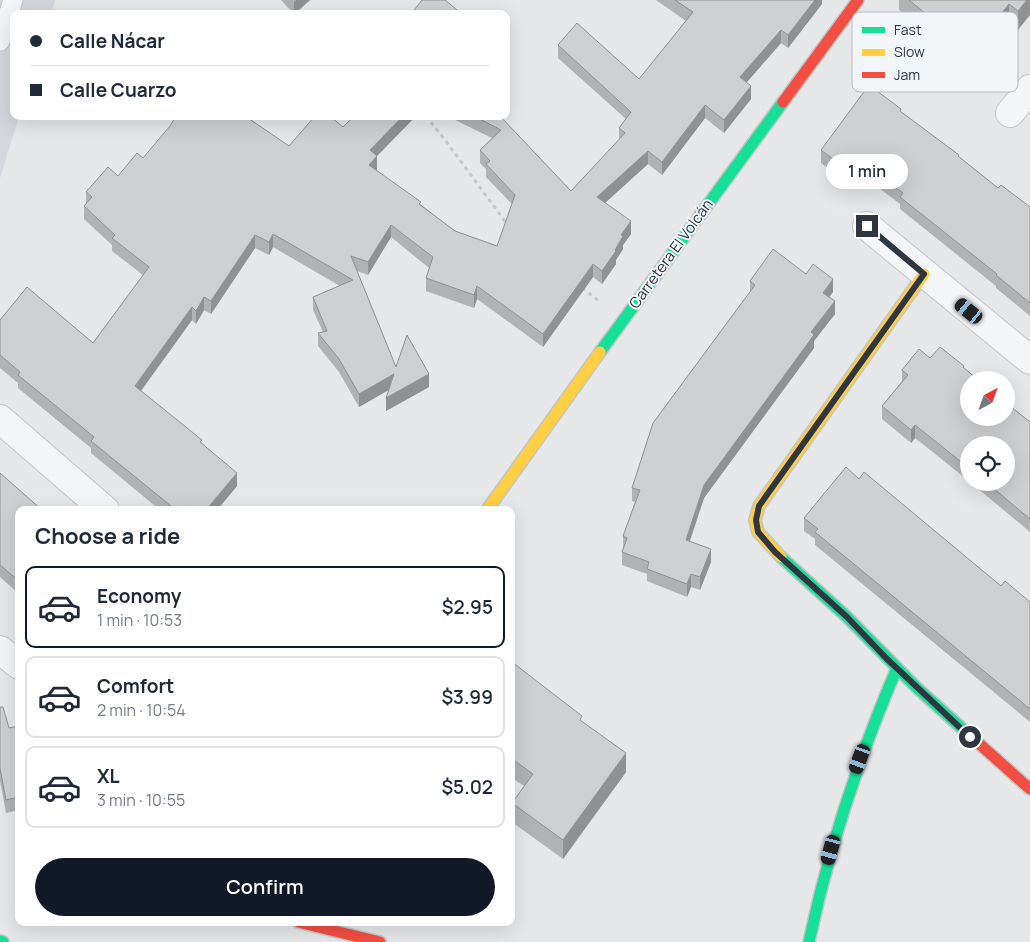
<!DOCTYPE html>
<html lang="en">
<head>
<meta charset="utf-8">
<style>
  :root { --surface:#fff; --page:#f2f2f3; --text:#1f2937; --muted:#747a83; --line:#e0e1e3; --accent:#111827 }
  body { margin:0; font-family:Manrope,sans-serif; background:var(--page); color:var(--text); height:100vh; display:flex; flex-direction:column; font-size:19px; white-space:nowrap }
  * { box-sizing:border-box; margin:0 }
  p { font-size:16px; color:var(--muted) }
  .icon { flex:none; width:28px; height:28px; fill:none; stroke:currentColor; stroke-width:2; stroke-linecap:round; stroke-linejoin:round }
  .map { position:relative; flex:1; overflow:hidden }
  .details { position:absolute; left:15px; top:506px; width:500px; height:420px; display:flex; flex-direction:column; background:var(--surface); border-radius:10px; box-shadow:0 5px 20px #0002 }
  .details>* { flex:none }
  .top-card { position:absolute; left:10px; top:10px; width:500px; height:110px; border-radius:10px; box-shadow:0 5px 20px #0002; display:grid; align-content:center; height:110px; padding:0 20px; background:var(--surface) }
  .needle { width:32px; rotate:41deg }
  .tools { position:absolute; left:960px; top:371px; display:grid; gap:10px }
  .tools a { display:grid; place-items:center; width:55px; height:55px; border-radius:50%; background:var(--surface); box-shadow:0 5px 20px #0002; font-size:25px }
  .end { position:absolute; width:22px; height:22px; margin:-11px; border:6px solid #2d3641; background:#fff; box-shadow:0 0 0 2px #fff }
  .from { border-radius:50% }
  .bubble { position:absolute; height:35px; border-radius:18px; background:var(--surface); box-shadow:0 5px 20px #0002; font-size:16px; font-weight:600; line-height:35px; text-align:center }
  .car { position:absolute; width:15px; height:30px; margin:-15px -8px; border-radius:6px; box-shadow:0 0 4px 1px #0007; background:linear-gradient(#222 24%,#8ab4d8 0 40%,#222 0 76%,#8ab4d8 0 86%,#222 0) }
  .top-card b { display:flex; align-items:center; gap:18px; height:48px; font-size:19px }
  .top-card b+b { border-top:1px solid var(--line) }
  .top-card i { width:12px; height:12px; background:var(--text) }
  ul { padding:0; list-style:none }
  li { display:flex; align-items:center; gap:15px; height:82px; margin:0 10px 8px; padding:0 10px; border:2px solid var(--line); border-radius:10px }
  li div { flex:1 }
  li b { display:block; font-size:19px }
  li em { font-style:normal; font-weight:600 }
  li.on { border-color:var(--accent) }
  li>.icon { width:45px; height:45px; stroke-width:1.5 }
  h2 { padding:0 20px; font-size:22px; line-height:60px }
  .button { display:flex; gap:10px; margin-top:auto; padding:10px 20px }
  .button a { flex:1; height:58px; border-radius:30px; background:var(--accent); color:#fff; font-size:20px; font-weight:600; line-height:58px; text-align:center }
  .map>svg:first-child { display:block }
  .built { fill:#d4d7dc }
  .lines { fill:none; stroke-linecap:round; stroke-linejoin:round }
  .lane-casing { stroke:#c3c5c7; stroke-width:21 }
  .street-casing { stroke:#c3c5c7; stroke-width:30 }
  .fast-casing { stroke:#c3c5c7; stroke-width:14 }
  .slow-casing { stroke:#c3c5c7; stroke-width:14 }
  .jam-casing { stroke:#c3c5c7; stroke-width:14 }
  .path { stroke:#c5c7c9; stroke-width:3; stroke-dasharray:4 4; stroke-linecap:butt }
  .lane { stroke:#f4f5f6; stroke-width:19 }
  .street { stroke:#f4f5f6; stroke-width:28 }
  .fast { stroke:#16e098; stroke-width:11 }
  .slow { stroke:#ffcf43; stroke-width:11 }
  .jam { stroke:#f24e42; stroke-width:11 }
  .wall { fill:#b0b2b4 }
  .shaded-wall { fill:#909192 }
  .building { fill:#cdcfd1; stroke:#909192 }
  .route { stroke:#2d3641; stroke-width:6 }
  .labels { text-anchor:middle; stroke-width:4; stroke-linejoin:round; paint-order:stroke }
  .street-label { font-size:15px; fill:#2d3641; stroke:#f3f6f8 }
  .key { fill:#f3f6f8; stroke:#b8bcc1; stroke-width:1 }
  .key-label { font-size:14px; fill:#2d3641 }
</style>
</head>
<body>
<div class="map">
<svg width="1030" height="942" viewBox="0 0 1030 942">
  <rect width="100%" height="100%" fill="#e5e7e9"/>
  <path class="built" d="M0,0H55L51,14H14V116H19L0,178Z"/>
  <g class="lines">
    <g class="lane-casing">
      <path id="lane" d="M0,41L13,0"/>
    </g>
    <g class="street-casing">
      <g id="street">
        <path d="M1010,113L1030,89"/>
        <path d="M867,226L1030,360"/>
        <path d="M0,419L105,510"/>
        <path d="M0,650L19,665"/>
      </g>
    </g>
    <g class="fast-casing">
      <g id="fast">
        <path d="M600,352L783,102"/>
        <path d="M781,557L847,617L917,688L966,732"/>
        <path d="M0,941L3,942"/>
        <path d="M809,942C829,847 859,757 897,668"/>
      </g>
    </g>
    <g class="slow-casing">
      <g id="slow">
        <path d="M487,510L600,352"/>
        <path d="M781,557L758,532L755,520L759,506L924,274"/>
      </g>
    </g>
    <g class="jam-casing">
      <g id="jam">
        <path d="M783,102L858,0"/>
        <path d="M966,732L1030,789"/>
        <path d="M298,922L380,942"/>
      </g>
    </g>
    <g class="path">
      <path d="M426,116L445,140L507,224"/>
      <path d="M582,288L599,301"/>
    </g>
    <use href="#lane" class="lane"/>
    <use href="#street" class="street"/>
    <use href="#fast" class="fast"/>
    <use href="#slow" class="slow"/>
    <use href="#jam" class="jam"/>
  </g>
  <g class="wall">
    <path d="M281,0H310L295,14H294Z"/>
    <path d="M656,0H822V4L788,48L781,43L746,83L751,99L724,133L705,118L662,175L648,164L605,203L631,234L623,245V249L616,260V264L602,284L593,277L543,347L477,299L474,308L426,291V278L429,268L391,237L368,275L357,271L396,367L429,387L386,411L388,390L359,407L339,372L318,346V333L323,332L313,310V297L340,286L273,247L269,255L255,248L211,314L204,310L196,324L192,320L141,391L202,443L237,486L217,510H160L91,453V448L18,388V383L0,368V320L93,343L143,275L112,251V245L84,219V206L86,204V192L118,176L143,158L289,146L343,127L354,116H416L377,156V169L376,170L455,231L497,246L512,204L486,177V169L480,163V150L492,138L447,116H500L571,191L619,140V128L626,119L558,58V45L639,79L686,21Z"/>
    <path d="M899,0H1030L1018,30L1009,23L971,69L899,10Z"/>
    <path d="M901,112L998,188L1030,207V316L996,288V286L900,209V204L858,172L849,184L821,163V150Z"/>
    <path d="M806,274L833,292L829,297L835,314L814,341V348L704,498L690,541L711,562L700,590L691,587L687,597L647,581V574L622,565V552L623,549V536L635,502L632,501V488L750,293V281Z"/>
    <path d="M930,358L964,368L1030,422V532L970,482H1006L969,445V481L915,438L911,443L882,419V406L902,381V370Z"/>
    <path d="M0,473L19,510V594L0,577Z"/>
    <path d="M859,479L1001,586L1030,602V722L815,545V539L804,531V518Z"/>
    <path d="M511,663L582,722L626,772L563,859L512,822V803L524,786L511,777Z"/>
    <path d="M0,707L9,728L19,726V810L6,813L0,781Z"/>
  </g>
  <g class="shaded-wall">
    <path d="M296,0H310L294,14V2Z"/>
    <path d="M815,0H822V4L788,48V35Z"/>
    <path d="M1027,0H1030V15L1018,30V11Z"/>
    <path d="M1009,4V23L971,69V51Z"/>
    <path d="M781,30V43L740,90V77Z"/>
    <path d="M751,86V99L724,133V120Z"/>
    <path d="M705,105V118L662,175V162Z"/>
    <path d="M403,116H416L377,156V169L369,178V165L370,150Z"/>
    <path d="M648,151V164L597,210V197Z"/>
    <path d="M858,159V172L849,184V171Z"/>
    <path d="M631,221V234L623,245V249L616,260V264L602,284V271L615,250L621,235Z"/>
    <path d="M391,225V237L368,275V262Z"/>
    <path d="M273,234V247L269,255V242Z"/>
    <path d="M255,235V248L211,314V301Z"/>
    <path d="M593,264V277L543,347V334Z"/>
    <path d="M833,279V292L823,306V293Z"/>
    <path d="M477,286V299L474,308V295Z"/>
    <path d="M204,297V310L196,324V311Z"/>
    <path d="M835,301V314L814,341V348L704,498L686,552V540L704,485L811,332Z"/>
    <path d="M192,307V320L135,399V386Z"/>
    <path d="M394,374V387L359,407V394Z"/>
    <path d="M429,374V387L386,411V398Z"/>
    <path d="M915,425V438L911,443V430Z"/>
    <path d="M237,473V486L217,510H206Z"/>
    <path d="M711,549V562L700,590V577Z"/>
    <path d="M691,574V587L687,597V584Z"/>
    <path d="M626,753V772L563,859V840Z"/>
  </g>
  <g class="building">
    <path d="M422,0H445L462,14H411Z"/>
    <path d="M675,0H815L788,35L781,30L740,77L751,86L724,120L705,105L662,162L648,151L597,197L631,221L621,235L623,236L615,250L616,251L602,271L593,264L543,334L477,286L474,295L426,278L433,257L391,225L368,262L351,256L396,367L407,335L429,374L386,398L394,374L359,394L339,359L318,333L327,331L313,297L353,280L273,234L269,242L255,235L211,301L204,297L196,311L192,307L135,386L202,440L200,442L237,473L206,510H190L185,506L181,510H176L91,441L94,437L18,375L20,372L0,355V320L27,287L93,343L149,267L112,238L115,235L84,206L92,197L86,192L108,167L118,176L137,153L143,158L170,126L176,116H245L289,146L315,116H327L329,118L331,117L343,127L354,116H403L370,150L377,156L369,165L421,202L419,204L455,231L497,246L515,195L486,164L490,161L480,150L501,130L474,116H500L571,191L625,133L619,128L631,112L558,45L577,23L639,79L693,12Z"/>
    <path d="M909,0H1027L1018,11L1009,4L971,51Z"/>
    <path d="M869,85L901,109L900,111L959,155L958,156L998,188L1001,185L1030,207V303L996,275L997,274L900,197L903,193L858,159L849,171L821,150Z"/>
    <path d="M773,249L806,274L813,264L833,279L823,293L835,301L811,332L814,335L704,485L686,540L711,549L700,577L691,574L687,584L647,569L649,562L622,552L627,538L623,536L640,490L632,488L653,423L755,285L750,281Z"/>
    <path d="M940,347L964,366L963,367L978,380H969V418H1006V403L1030,422V519L986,482H1006V445H969V468L915,425L911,430L882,406L908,375L902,370L919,349L930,358Z"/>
    <path d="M846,467L859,479L864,472L1001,586L1005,581L1030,602V709L815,532L818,529L804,518Z"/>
    <path d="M0,473L42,510H19V581L0,565Z"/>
    <path d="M512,662L582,716L580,720L626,753L563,840L512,803L533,774L511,758Z"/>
    <path d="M0,707H3L9,728L19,726V797L6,800L0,768Z"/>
  </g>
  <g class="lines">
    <path class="route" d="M867,226L924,274L759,506L756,520L758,532L775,552L847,617L886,658L970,737"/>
  </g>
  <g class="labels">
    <g class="street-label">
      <text transform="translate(671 254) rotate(-54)" y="5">Carretera El Volcán</text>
    </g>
  </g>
  <rect x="852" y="12" width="166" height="80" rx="8" class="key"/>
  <rect x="862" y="27" width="23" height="6" fill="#16e098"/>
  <rect x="862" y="49" width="23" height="7" fill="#ffcf43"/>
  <rect x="862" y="72" width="23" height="6" fill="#f24e42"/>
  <g class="key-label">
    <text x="894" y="35">Fast</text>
    <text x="894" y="57">Slow</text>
    <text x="894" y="80">Jam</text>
  </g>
</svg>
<div class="tools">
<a><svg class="needle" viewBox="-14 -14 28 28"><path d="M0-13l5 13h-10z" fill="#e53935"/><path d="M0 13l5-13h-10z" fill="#747a83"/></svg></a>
<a><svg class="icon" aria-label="locate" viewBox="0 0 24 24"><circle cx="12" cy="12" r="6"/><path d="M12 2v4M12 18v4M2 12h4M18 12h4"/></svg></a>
</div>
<i class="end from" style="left:970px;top:737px"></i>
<i class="end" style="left:867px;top:226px"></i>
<div class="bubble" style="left:826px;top:154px;width:82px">1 min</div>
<i class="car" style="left:969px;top:311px;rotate:309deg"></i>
<i class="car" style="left:860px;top:759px;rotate:200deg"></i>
<i class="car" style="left:831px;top:850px;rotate:195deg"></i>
<div class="top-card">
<b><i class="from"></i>Calle Nácar</b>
<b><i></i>Calle Cuarzo</b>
</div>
<section class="details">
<h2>Choose a ride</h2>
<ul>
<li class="on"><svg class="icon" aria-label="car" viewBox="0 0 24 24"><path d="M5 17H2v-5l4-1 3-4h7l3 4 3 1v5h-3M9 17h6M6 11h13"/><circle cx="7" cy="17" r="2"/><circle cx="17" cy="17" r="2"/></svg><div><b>Economy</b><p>1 min · 10:53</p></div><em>$2.95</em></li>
<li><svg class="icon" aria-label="car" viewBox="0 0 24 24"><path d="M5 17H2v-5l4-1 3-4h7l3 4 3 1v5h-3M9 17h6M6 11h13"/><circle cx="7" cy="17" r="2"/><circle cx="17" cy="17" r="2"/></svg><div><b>Comfort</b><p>2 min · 10:54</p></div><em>$3.99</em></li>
<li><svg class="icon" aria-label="car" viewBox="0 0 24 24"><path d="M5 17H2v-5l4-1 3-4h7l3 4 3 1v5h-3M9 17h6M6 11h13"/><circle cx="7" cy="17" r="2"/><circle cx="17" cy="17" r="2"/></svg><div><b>XL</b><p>3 min · 10:55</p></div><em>$5.02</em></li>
</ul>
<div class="button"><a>Confirm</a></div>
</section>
</div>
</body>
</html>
